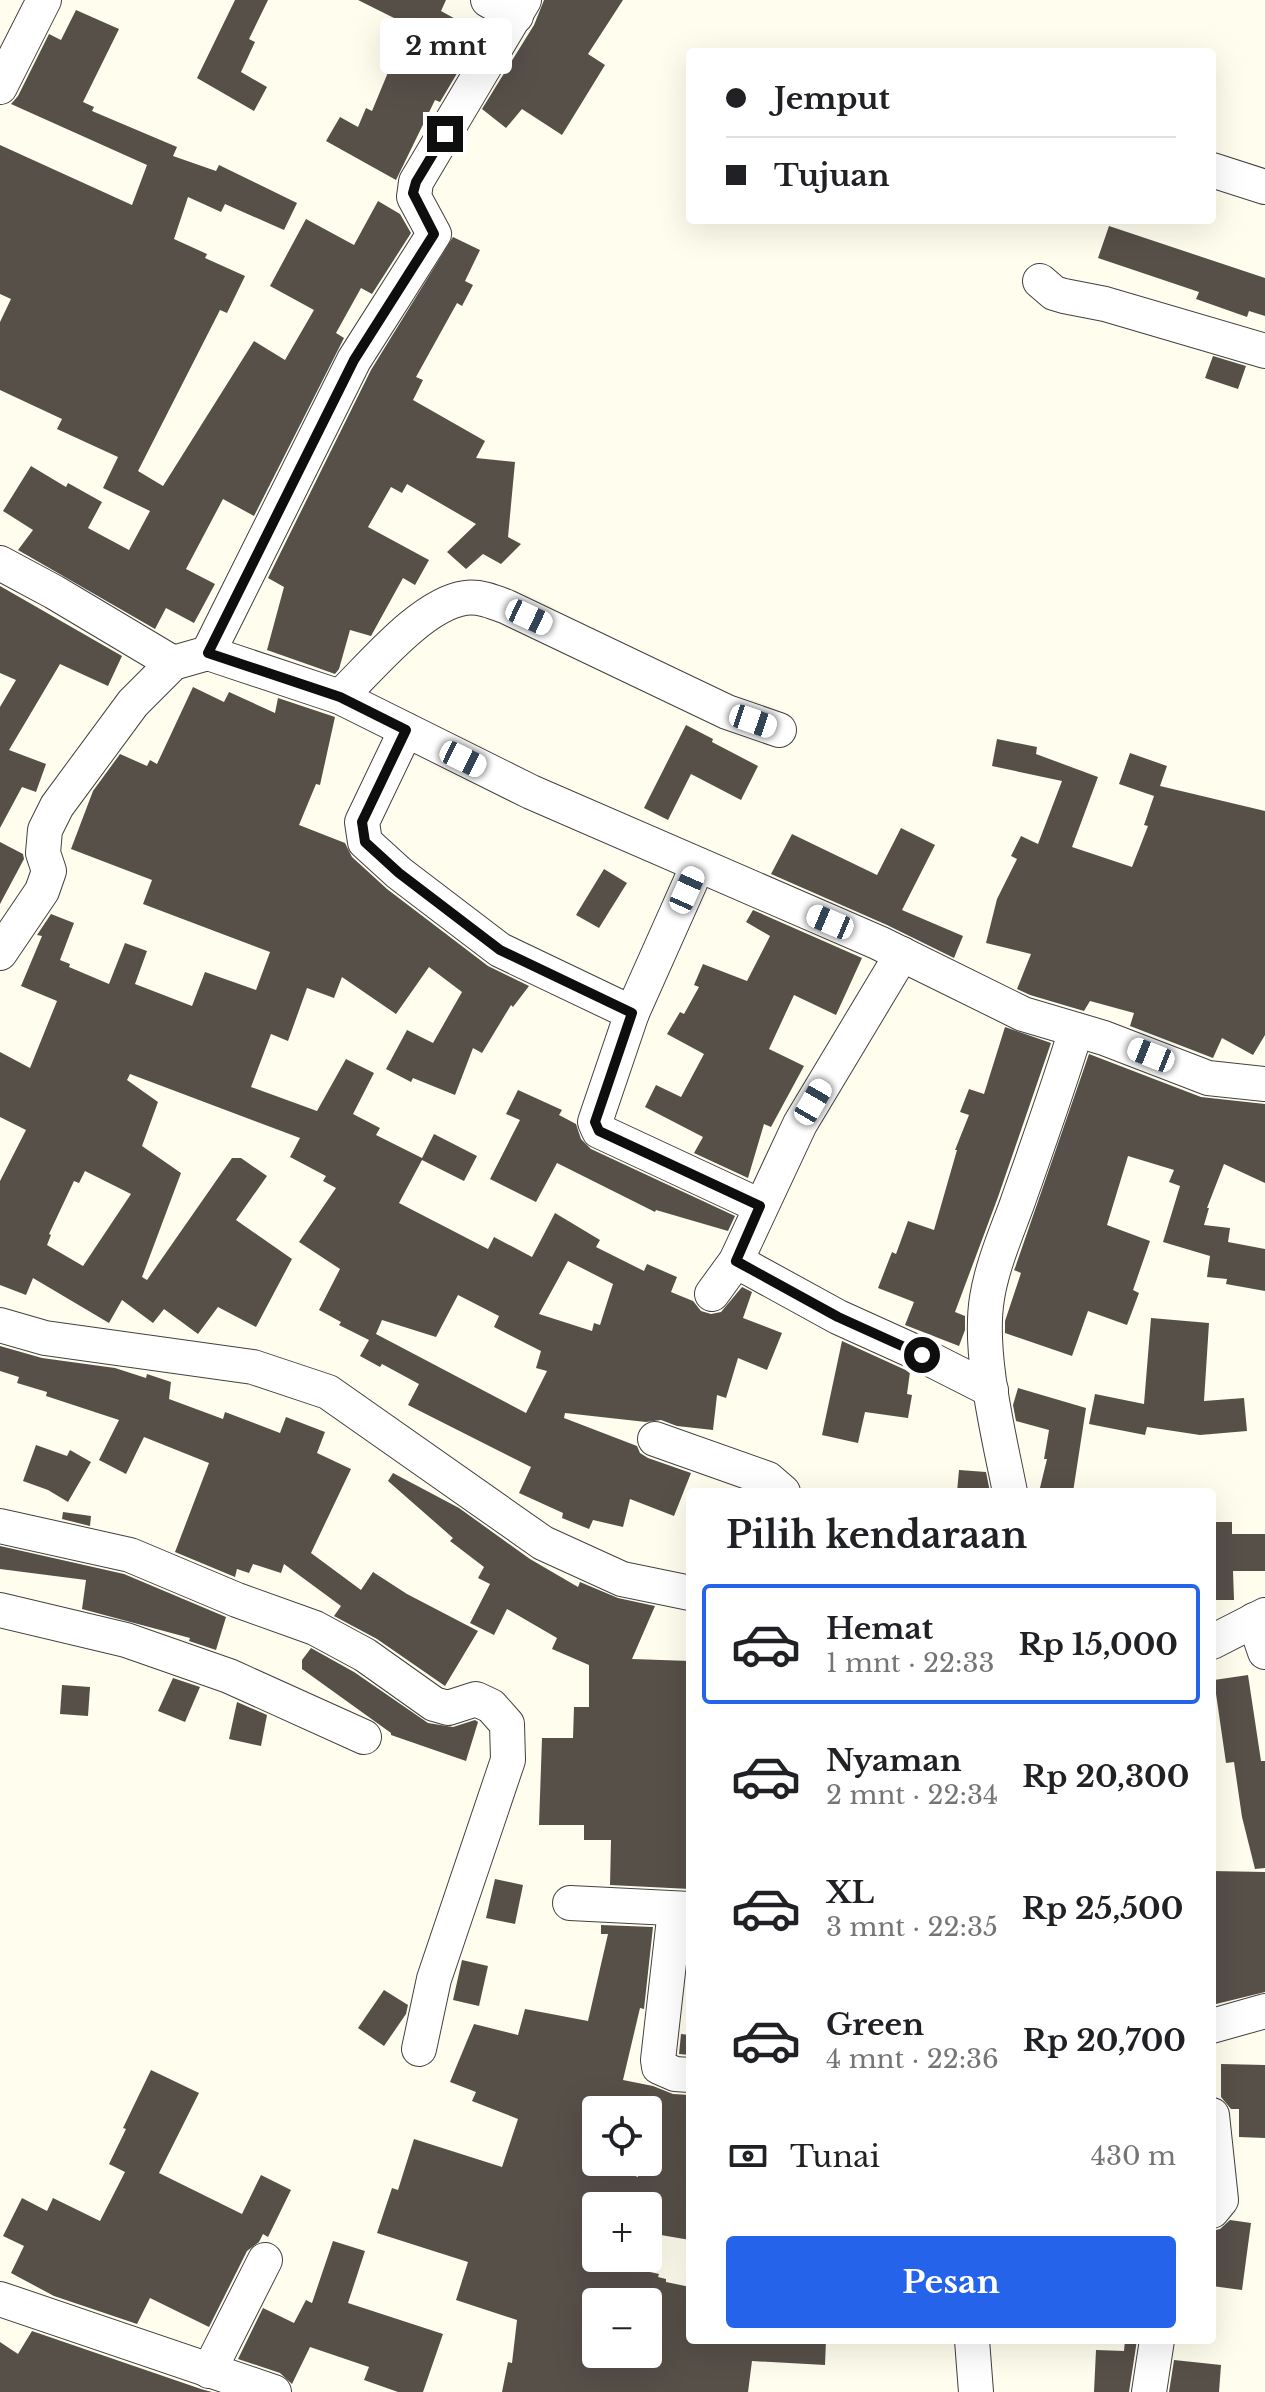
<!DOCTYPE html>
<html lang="id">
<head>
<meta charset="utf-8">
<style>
  :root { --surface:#fff; --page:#f6f6f6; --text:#202124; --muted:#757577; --line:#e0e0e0; --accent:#2563eb }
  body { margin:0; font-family:"Libre Baskerville",serif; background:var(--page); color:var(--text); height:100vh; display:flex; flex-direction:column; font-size:30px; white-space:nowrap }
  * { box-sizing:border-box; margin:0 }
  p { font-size:26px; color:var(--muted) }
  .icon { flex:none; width:44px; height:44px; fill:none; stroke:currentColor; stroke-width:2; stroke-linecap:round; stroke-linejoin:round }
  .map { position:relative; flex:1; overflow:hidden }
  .details { position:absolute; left:686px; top:1488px; width:530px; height:856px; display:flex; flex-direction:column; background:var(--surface); border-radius:8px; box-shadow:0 8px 32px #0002 }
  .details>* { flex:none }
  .hud { position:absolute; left:686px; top:48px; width:530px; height:176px; border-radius:8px; box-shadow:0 8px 32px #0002; display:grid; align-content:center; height:176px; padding:0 40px; background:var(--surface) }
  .fabs { position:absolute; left:582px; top:2096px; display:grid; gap:16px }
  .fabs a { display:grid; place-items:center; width:80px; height:80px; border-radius:8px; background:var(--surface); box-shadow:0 8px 32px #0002; font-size:40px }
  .end { position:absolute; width:36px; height:36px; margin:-18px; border:10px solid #0e0e0e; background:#fff; box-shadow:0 0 0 4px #fff }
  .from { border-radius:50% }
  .bubble { position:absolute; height:56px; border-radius:8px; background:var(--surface); box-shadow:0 8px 32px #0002; font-size:26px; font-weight:700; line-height:56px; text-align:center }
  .car { position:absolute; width:24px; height:48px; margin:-24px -12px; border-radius:10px; box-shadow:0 0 6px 2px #0007; background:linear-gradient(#fff 24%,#345 0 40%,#fff 0 76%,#345 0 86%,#fff 0) }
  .hud b { display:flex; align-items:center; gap:28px; height:76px; font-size:30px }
  .hud b+b { border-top:2px solid var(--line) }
  .hud i { width:20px; height:20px; background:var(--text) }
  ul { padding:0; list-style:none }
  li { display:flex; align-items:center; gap:24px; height:120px; margin:0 16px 12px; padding:0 24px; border:4px solid transparent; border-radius:8px }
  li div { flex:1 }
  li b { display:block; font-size:30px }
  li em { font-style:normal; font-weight:700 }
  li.active { border-color:var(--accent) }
  li>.icon { width:72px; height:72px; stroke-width:1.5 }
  h2 { padding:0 40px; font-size:36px; line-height:96px }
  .pay { display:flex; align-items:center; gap:20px; height:88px; padding:0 40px; font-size:30px }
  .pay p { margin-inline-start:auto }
  .action { display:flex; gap:16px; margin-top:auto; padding:16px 40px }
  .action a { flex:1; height:92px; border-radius:8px; background:var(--accent); color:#fff; font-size:32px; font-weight:700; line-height:92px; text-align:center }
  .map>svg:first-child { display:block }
  .building { fill:#575049; fill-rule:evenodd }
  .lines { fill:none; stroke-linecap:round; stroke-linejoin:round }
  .minor-casing { stroke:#414141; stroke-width:36 }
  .minor { stroke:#fff; stroke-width:34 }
  .route { stroke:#0e0e0e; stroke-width:10 }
</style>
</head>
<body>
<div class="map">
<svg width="1265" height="2392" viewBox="0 0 1265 2392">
  <rect width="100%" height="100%" fill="#fffeee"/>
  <g class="building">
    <path d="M235,0H268L249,39L255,42L241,72L267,87L254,111L197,78Z"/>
    <path d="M358,0H446L441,11L481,33L440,102L435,100L396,180L326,141L340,117L358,127L366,108L372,111L389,70L383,68L402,22Z"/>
    <path d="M544,0H623L588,54L605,65L562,135L522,109L506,128L482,109L534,25Z"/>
    <path d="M76,10L119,29L83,102L94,107L92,111L177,147L173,156L216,171L219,165L297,203L284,230L225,204L221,212L188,197L174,239L207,254L205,258L245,276L227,313L220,310L138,471L163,486L254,341L285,360L314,310L270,286L306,219L354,245L378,201L400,214L411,233L372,294L361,288L336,333L344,338L254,516L223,499L186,569L215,584L194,623L166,608L155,629L18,550L33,530L3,511L31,466L66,487L68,483L102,502L88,528L129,550L150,511L103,488L118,457L57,429L62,419L0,390V322L11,299L0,294V145L132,205L147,165L11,104L18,96L49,34L61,40Z"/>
    <path d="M1109,226L1265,278V316L1249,311L1247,317L1196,299L1199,292L1098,258Z"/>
    <path d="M453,237L480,250L465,281L473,285L462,306L457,303L416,377L423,380L413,400L485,441L476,458L515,462L508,537L521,544L501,564L483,554L466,569L447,552L476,524L407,484L402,493L391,487L368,527L429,560L415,585L403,578L371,636L350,630L339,669L335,674L267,650L284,587L268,578L371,370Z"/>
    <path d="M1213,356L1246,366L1238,389L1205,378Z"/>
    <path d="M0,586L122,656L108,686L60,664L9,750L46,764L36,792L22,787L0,828V707L16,680L0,673Z"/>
    <path d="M193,687L224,702L229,692L275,713L278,698L335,717L320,785L316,784L299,825L345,843L352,857L387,889L488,966L529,986L513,1007L511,1005L482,1053L473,1048L455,1095L413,1078L411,1082L386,1069L407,1030L433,1043L462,992L429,967L396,1014L342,977L334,998L307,988L288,1041L271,1034L251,1087L317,1111L346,1059L374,1073L353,1114L380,1128L376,1135L422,1158L434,1134L477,1156L464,1181L422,1160L399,1203L488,1249L494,1237L532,1257L555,1213L600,1240L596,1247L644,1271L647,1264L677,1277L671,1292L693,1301L701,1311L711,1314L721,1312L742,1287L752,1292L743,1318L782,1333L767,1370L738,1358L726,1398L717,1395L713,1430L677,1426L661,1420L646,1422L565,1413L564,1418L637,1446L640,1453L648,1458L691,1473L674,1516L630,1499L623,1527L593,1520L589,1529L562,1518L563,1513L519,1493L531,1467L408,1405L419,1384L382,1364L380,1367L360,1356L369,1340L339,1325L341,1322L319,1310L340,1269L299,1242L336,1188L323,1181L326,1176L290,1157L300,1138L130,1074L127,1080L158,1102L142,1146L181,1173L142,1277L147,1280L232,1158H241L267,1176L236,1220L292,1259L256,1327L218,1307L198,1334L164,1309L153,1323L122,1300L109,1323L33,1278L26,1295L0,1285V1181L26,1130L0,1117V1052L30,1068L57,1001L21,986L42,936L37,935L51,914L74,923L60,960L70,964L69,967L109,984L125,943L147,951L135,984L192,1006L205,972L256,990L270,952L143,904L152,880L71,849L93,791L120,754L147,766L150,760L157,764ZM85,1171L131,1194L83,1266L47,1245L51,1235L49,1234L74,1181L79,1183ZM568,1261L613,1284L600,1325L594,1323L592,1331L539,1314ZM458,1295L499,1316L494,1327L541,1351L536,1368L547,1371L526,1413L376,1334L382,1320L436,1337Z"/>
    <path d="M686,725L713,739L712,742L758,766L741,800L691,774L668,820L644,808Z"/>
    <path d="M997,739L1037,747L1036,754L1098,777L1072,847L1132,867L1148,826L1144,825L1154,796L1119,784L1130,753L1167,766L1160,786L1265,811V1035L1253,1055L1222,1038L1213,1058L1130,1026L1134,1013L1090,1001L1084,1011L1030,995L1017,989L1031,954L986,943L997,899L1017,859L1011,856L1021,836L1038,844L1062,781L992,766Z"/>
    <path d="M901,828L935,845L902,910L963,936L954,958L887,925L771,874L792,834L877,875Z"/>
    <path d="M0,842L23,854L24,859L0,904Z"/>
    <path d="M604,869L627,883L599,928L576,915Z"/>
    <path d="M753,910L862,958L836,1015L794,995L769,1049L804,1066L771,1127L764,1124L748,1178L694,1153L703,1137L645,1107L656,1085L681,1097L704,1054L667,1034L680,1012L684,1014L699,987L694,985L703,964L747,981L770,936L746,922Z"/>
    <path d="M1005,1027L1051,1043L998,1197L955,1312L965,1316V1330L959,1346L905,1325L914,1302L878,1288L892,1252L896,1254L908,1221L934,1230L957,1150H955L969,1115L960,1112L969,1089L984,1094Z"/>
    <path d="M1089,1054L1201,1097L1265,1104V1183L1224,1164L1207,1208H1209L1204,1225L1230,1228L1228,1242L1265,1249V1291L1226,1284L1227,1279L1207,1277L1210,1256L1163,1242L1180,1186L1169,1182L1174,1170L1128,1156L1107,1225L1150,1241L1133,1290L1139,1293L1127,1325L1088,1311L1072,1356L1005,1333V1321L1021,1273L1014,1270L1015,1268Z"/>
    <path d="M518,1090L562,1110L559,1115L576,1124L581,1139L591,1149L735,1216L728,1231L656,1210L655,1212L557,1163L536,1202L490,1179L520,1120L506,1114Z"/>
    <path d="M1151,1318L1209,1323L1204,1401L1244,1398L1247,1431L1200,1435L1147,1427L1145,1435L1089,1424L1095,1394L1144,1404Z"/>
    <path d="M842,1341L910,1372L907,1394L912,1395L908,1418L865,1412L858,1443L822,1435Z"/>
    <path d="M0,1346L42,1358L115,1368L146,1378L147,1374L171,1382L169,1399L223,1419L225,1412L280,1433L286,1417L325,1432L317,1453L351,1469L311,1553L361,1590L373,1572L407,1594L478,1631L445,1686L377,1639L334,1616L341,1606L284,1564L281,1573L253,1564L249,1573L237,1569L235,1577L175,1552L209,1463L144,1437L126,1474L99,1460L119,1420L46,1396L47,1392L17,1383L19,1377L0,1371Z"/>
    <path d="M1018,1388L1086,1408L1073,1492H1039L1047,1459H1044L1049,1430L1016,1421L1013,1405Z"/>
    <path d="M36,1445L67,1456L70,1450L91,1462L68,1502L48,1490L23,1481Z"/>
    <path d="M959,1470L986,1472L990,1492H957Z"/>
    <path d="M393,1473L459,1508L530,1559L578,1587L580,1582L618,1598L655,1606L632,1659L690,1661V1889L610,1885L611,1840H584V1825H539L542,1738H573L574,1707H589V1665L552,1649L557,1638L507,1609L494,1635L470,1623L490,1584L478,1578L484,1567L450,1541L453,1538L388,1481Z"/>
    <path d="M63,1512L91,1516L90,1526L62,1519Z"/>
    <path d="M1212,1522H1232V1534H1265V1571H1233L1234,1600H1212Z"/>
    <path d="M0,1546L124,1574L226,1617L216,1650L189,1641L190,1638L82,1609L86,1580L0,1569Z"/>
    <path d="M311,1648L354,1672L428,1723L453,1727L475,1720L478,1722L466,1761L391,1735V1733L302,1669V1660Z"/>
    <path d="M1248,1675L1261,1761H1265V1868L1255,1869L1242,1817L1234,1762L1226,1763L1214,1680Z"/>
    <path d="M173,1678L200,1687L185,1722L158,1711Z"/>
    <path d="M62,1685L90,1687L88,1716L60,1714Z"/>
    <path d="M237,1702L267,1715L261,1746L229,1739Z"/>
    <path d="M1212,1871L1265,1872V1992L1212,2005Z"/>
    <path d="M495,1879L523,1885L515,1924L486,1918Z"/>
    <path d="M601,1925L653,1927L644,2009L640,2008L623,2080L653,2086L673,2094L690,2095V2240L655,2234L658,2224L648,2223V2206H596V2260L659,2274L658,2277L666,2279V2282L690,2287V2340H826L825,2365L752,2361L748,2392H502L508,2362L512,2363L517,2320L456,2300L468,2262L377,2233L392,2188L398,2190L414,2139L502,2167L518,2119L472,2101L476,2092L450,2082L474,2024L518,2035L525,2009L588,2021L608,1934H601ZM596,2110H648V2172L639,2170L638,2177L596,2162ZM596,2302H648V2354H596Z"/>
    <path d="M462,1960L488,1966L479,2006L453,2000Z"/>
    <path d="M384,1990L408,2005L406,2014L384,2046L358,2028Z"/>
    <path d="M681,2034L690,2035V2055L679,2054Z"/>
    <path d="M1221,2064L1265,2065V2138L1239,2137V2109H1231L1221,2097Z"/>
    <path d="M151,2070L199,2093L159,2173L242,2214L261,2175L291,2190L268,2237L263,2234L259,2242L247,2251L209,2327L150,2298L137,2324L54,2296L11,2273L24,2246L3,2236L22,2198L47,2211L53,2198L100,2221L125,2172L109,2164L126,2129L123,2128Z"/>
    <path d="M1230,2220L1251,2223L1242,2290L1212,2286V2231L1220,2229Z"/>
    <path d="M333,2241L365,2251L348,2303L443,2334L423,2392H398L364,2380L369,2367L310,2347L292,2384L280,2373L238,2359L263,2308L294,2323L306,2300L312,2303Z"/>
    <path d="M32,2331L201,2389L212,2392H0V2342L18,2354Z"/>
    <path d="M1125,2340H1137L1129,2392H1094L1096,2350L1124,2351Z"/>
    <path d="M1174,2360L1221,2365L1219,2392H1169Z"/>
  </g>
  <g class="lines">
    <g class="minor-casing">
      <g id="minor">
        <path d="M488,0L516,16"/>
        <path d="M0,87L44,0"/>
        <path d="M1212,170L1265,187"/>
        <path d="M1040,281L1054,293L1064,296L1105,304L1265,351"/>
        <path d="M0,563L54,592L173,663"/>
        <path d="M208,653L354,360L434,234L414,197L416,182L524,0"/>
        <path d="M340,697C371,667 422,604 465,598C480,596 494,602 507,607L727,712L779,730"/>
        <path d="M406,730L362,822L365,842L399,873L500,950L632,1013L595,1122L599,1131L760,1206"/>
        <path d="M0,953L42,891L49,871L43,853L45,830L57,806L133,703L173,663L208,653L340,697L531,792L879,943L1023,1014L1104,1038L1208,1078L1265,1084"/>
        <path d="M632,1013L698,865"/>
        <path d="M736,1261L838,1317L922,1355L991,1390"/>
        <path d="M712,1294L736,1261L800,1124L902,954"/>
        <path d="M0,1325L45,1338L253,1367L328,1392L543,1543L622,1579L690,1593"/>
        <path d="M655,1439L768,1479L783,1492"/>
        <path d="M1010,1492C999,1436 978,1353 987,1298C992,1266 1006,1234 1017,1204C1037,1147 1058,1089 1076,1030"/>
        <path d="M0,1526L130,1555L237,1600L315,1628L365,1655L434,1704L448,1708L476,1699L491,1706L507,1724L508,1760L434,1979L419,2049"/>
        <path d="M0,1610L126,1640L229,1676L364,1737"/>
        <path d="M1254,1620L1265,1652"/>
        <path d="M1212,1642L1265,1615"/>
        <path d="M570,1903L690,1909"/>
        <path d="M675,1910L658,2060L659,2067L675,2074L690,2075"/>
        <path d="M1212,2026L1265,2011"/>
        <path d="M1212,2115L1221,2200L1212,2211"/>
        <path d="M0,2299L274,2392"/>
        <path d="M972,2340L976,2392"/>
        <path d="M209,2371L265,2260"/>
        <path d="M1149,2392L1157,2340"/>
      </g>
    </g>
    <use href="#minor" class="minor"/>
  </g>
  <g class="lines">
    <path class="route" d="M445,134L416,182L413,193L434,234L354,360L208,653L340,697L406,730L362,822L365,842L399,873L500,950L632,1013L595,1122L599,1131L760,1206L736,1261L838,1317L922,1355"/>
  </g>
</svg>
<div class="fabs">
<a><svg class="icon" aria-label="locate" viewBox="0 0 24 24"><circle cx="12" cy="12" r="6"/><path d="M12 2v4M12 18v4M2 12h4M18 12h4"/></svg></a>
<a>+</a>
<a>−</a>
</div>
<i class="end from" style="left:922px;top:1355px"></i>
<i class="end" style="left:445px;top:134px"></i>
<div class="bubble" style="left:380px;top:18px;width:132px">2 mnt</div>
<i class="car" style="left:529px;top:617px;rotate:115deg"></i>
<i class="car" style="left:753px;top:721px;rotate:109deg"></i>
<i class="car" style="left:463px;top:759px;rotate:116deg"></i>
<i class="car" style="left:687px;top:890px;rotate:24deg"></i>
<i class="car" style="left:830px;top:922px;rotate:293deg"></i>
<i class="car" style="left:1151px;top:1055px;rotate:292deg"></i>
<i class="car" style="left:813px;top:1102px;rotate:30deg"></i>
<div class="hud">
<b><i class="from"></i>Jemput</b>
<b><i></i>Tujuan</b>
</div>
<section class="details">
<h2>Pilih kendaraan</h2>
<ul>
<li class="active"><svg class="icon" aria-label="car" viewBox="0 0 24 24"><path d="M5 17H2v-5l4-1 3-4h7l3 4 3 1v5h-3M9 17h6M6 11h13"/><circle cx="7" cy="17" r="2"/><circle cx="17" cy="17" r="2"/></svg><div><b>Hemat</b><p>1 mnt · 22:33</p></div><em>Rp 15,000</em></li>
<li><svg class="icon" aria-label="car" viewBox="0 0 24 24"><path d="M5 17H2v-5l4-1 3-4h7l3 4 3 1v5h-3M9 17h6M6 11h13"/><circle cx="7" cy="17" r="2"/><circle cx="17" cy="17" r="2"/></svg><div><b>Nyaman</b><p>2 mnt · 22:34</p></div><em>Rp 20,300</em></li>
<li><svg class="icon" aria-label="car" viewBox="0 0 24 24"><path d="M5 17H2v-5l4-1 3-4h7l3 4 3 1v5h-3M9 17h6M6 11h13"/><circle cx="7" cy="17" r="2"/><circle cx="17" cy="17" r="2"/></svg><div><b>XL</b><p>3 mnt · 22:35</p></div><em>Rp 25,500</em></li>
<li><svg class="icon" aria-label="car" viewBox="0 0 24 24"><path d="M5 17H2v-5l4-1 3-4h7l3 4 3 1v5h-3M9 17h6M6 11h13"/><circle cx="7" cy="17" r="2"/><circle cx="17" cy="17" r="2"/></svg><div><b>Green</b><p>4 mnt · 22:36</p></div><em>Rp 20,700</em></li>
</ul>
<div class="pay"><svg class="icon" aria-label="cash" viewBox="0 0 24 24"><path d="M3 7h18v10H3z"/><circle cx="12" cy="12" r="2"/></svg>Tunai<p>430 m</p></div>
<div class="action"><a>Pesan</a></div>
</section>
</div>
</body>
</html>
